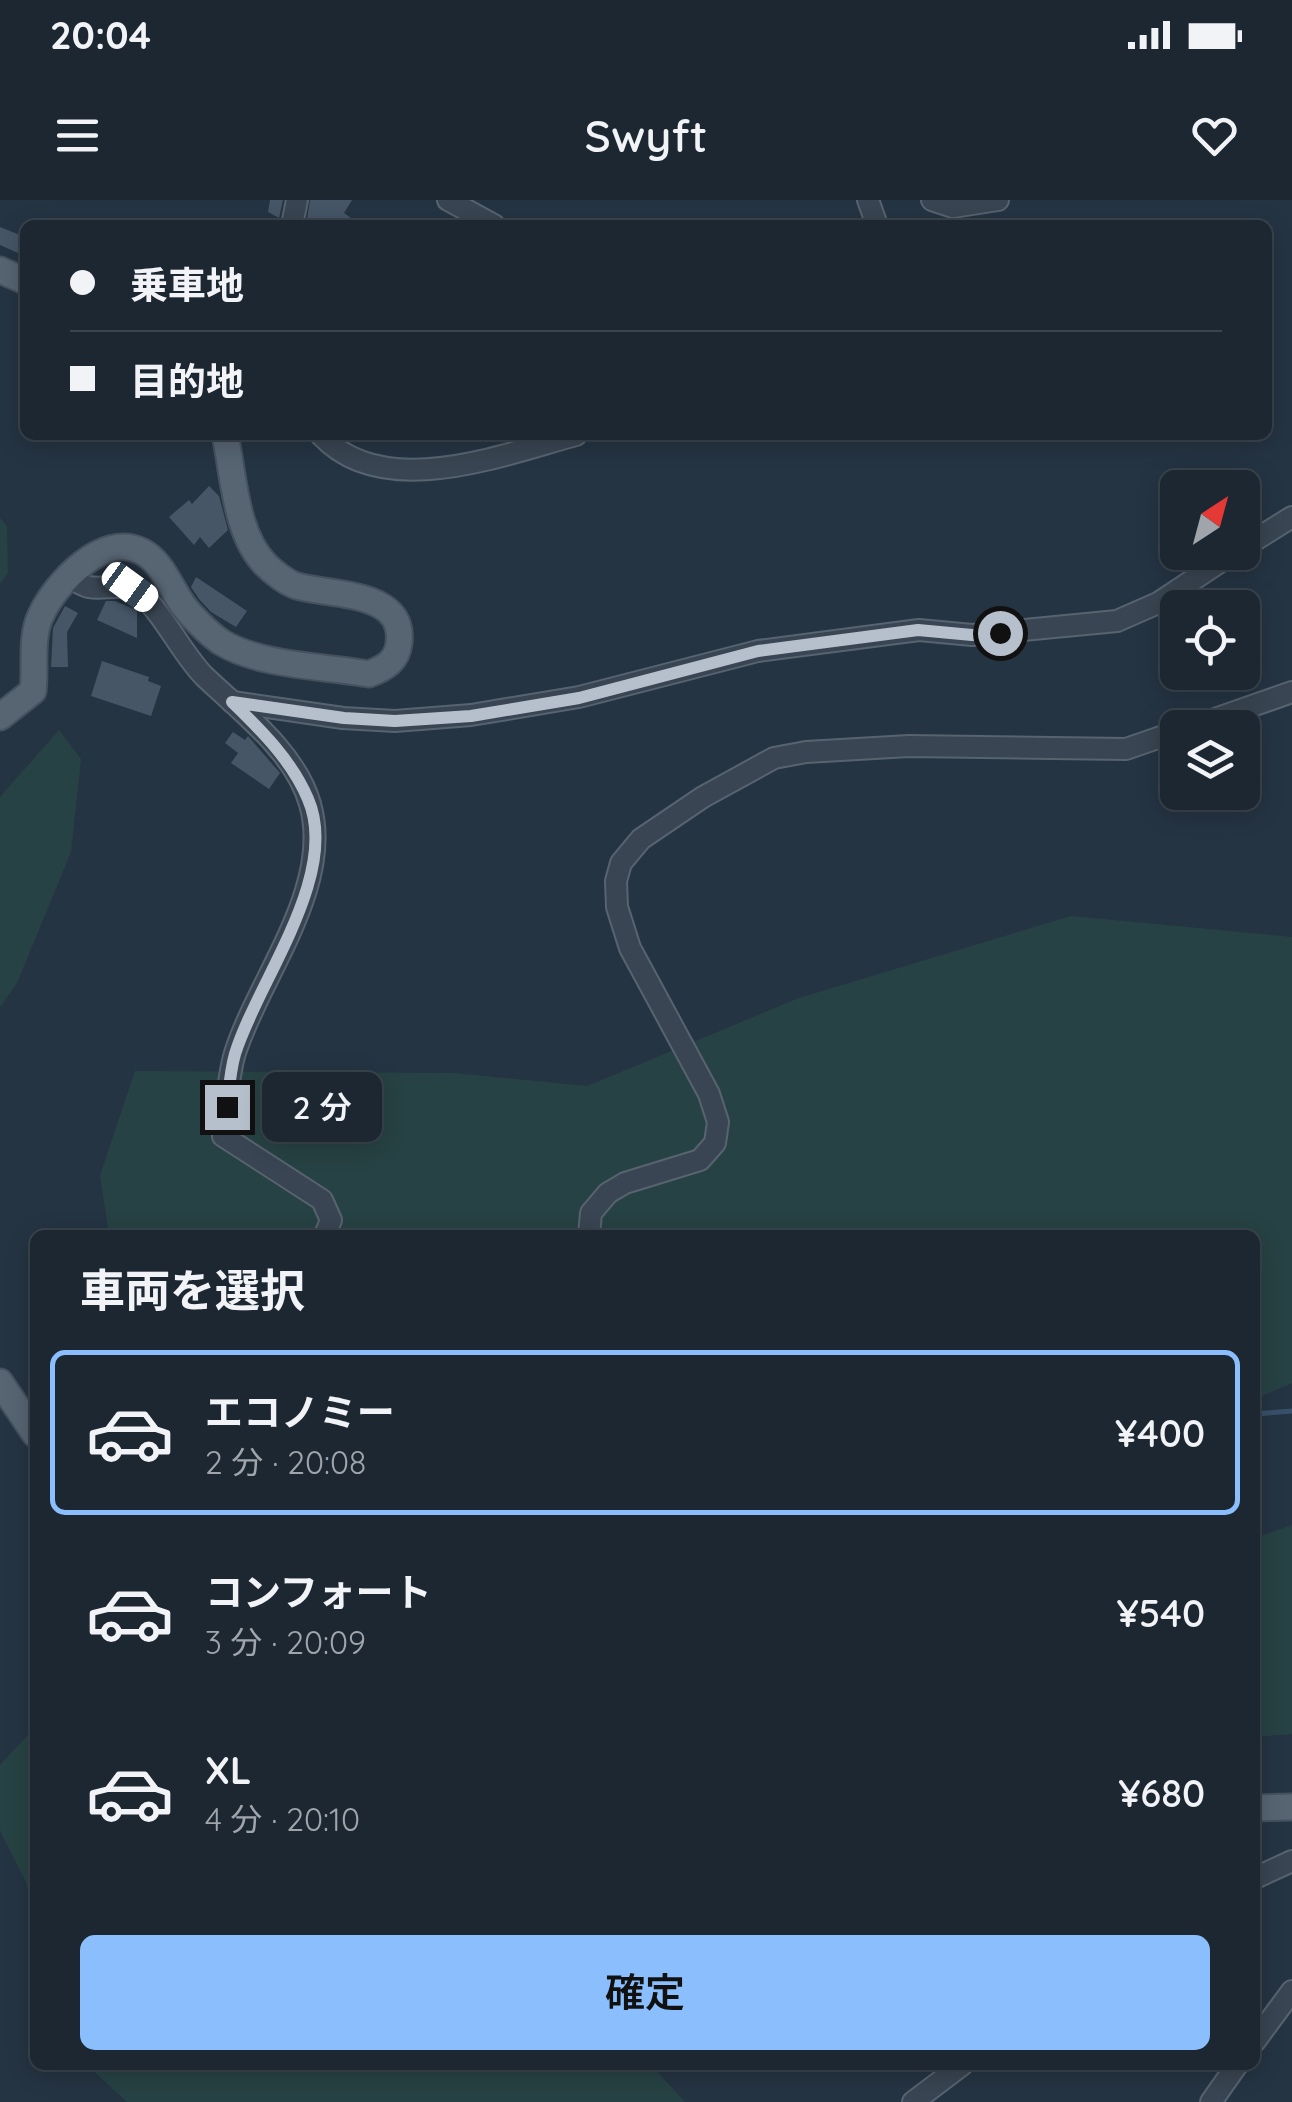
<!DOCTYPE html>
<html lang="ja">
<head>
<meta charset="utf-8">
<style>
  :root { --surface:#1c2732; --page:#252f3a; --text:#f1f3f6; --muted:#a0a5ac; --line:#3a444d; --accent:#8bbefd }
  body { margin:0; font-family:Quicksand,"Noto Sans JP",sans-serif; background:var(--page); color:var(--text); height:100vh; display:flex; flex-direction:column; font-size:38px; white-space:nowrap }
  * { box-sizing:border-box; margin:0 }
  p { font-size:32px; color:var(--muted) }
  .icon { flex:none; width:55px; height:55px; fill:none; stroke:currentColor; stroke-width:2; stroke-linecap:round; stroke-linejoin:round }
  .map { position:relative; flex:1; overflow:hidden }
  .drawer { position:absolute; left:30px; top:1030px; width:1230px; height:840px; display:flex; flex-direction:column; background:var(--surface); border-radius:15px; box-shadow:0 5px 25px #0003,0 0 0 2px var(--line) }
  .drawer>* { flex:none }
  .hud { position:absolute; left:20px; top:20px; width:1252px; height:220px; border-radius:15px; box-shadow:0 5px 25px #0003,0 0 0 2px var(--line); display:grid; align-content:center; height:220px; padding:0 50px; background:var(--surface) }
  .needle { width:65px; rotate:36deg }
  .tools { position:absolute; left:1160px; top:270px; display:grid; gap:20px }
  .tools a { display:grid; place-items:center; width:100px; height:100px; border-radius:15px; background:var(--surface); box-shadow:0 5px 25px #0003,0 0 0 2px var(--line); font-size:50px }
  .end { position:absolute; width:45px; height:45px; margin:-22px; border:12px solid #b6c0cc; background:#111; box-shadow:0 0 0 5px #111 }
  .from { border-radius:50% }
  .bubble { position:absolute; height:70px; border-radius:15px; background:var(--surface); box-shadow:0 5px 25px #0003,0 0 0 2px var(--line); font-size:32px; font-weight:600; line-height:70px; text-align:center }
  .car { position:absolute; width:30px; height:60px; margin:-30px -15px; border-radius:12px; box-shadow:0 0 8px 2px #0007; background:linear-gradient(#fff 24%,#345 0 40%,#fff 0 76%,#345 0 86%,#fff 0) }
  .hud b { display:flex; align-items:center; gap:35px; height:95px; font-size:38px }
  .hud b+b { border-top:2px solid var(--line) }
  .hud i { width:25px; height:25px; background:var(--text) }
  ul { padding:0; list-style:none }
  li { display:flex; align-items:center; gap:30px; height:165px; margin:0 20px 15px; padding:0 30px; border:5px solid transparent; border-radius:15px }
  li div { flex:1 }
  li b { display:block; font-size:38px }
  li em { font-style:normal; font-weight:600 }
  li.current { border-color:var(--accent) }
  li>.icon { width:90px; height:90px; stroke-width:1.5 }
  h2 { padding:0 50px; font-size:45px; line-height:120px }
  .button { display:flex; gap:20px; margin-top:auto; padding:20px 50px }
  .button a { flex:1; height:115px; border-radius:15px; background:var(--accent); color:#111; font-size:40px; font-weight:600; line-height:115px; text-align:center }
  .status { display:flex; justify-content:space-between; align-items:center; height:70px; padding:0 50px; background:var(--surface); direction:ltr }
  .status svg { height:28px; fill:currentColor }
  header { display:flex; justify-content:space-between; align-items:center; height:130px; padding:0 50px; background:var(--surface); font-size:45px; font-weight:600 }
  .map>svg:first-child { display:block }
  .green { fill:#274244 }
  .lines { fill:none; stroke-linecap:round; stroke-linejoin:round }
  .stream { stroke:#38506b; stroke-width:5 }
  .building { fill:#465667 }
  .minor-casing { stroke:#57636f; stroke-width:24 }
  .major-casing { stroke:#46515e; stroke-width:29 }
  .minor { stroke:#394552; stroke-width:20 }
  .major { stroke:#576472; stroke-width:25 }
  .route { stroke:#b6c0cc; stroke-width:12 }
</style>
</head>
<body>
<div class="status"><b>20:04</b><svg viewBox="0 0 49 12"><path d="M0 12V9h3v3zM5 12V6h3v6zM10 12V3h3v9zM15 12V0h3v12zM26 1h20v11H26zM47 4h2v5h-2z"/></svg></div>
<header><svg class="icon" aria-label="menu" viewBox="0 0 24 24"><path d="M4 6h16M4 12h16M4 18h16"/></svg>Swyft<svg class="icon" aria-label="heart" viewBox="0 0 24 24"><path d="M12 20l-8-8c-3-5 5-10 8-4 3-6 11-1 8 4z"/></svg></header>
<div class="map">
<svg width="1292" height="1902" viewBox="0 0 1292 1902">
  <rect width="100%" height="100%" fill="#253443"/>
  <g class="green">
    <path d="M0,318L7,326L8,373L0,384Z"/>
    <path d="M59,530L81,559L71,652L17,783L0,807V597Z"/>
    <path d="M1071,716L1292,737V1183L1255,1199V1035H109L100,975L135,871L453,873L587,886L799,798Z"/>
    <path d="M1292,1325V1534L1255,1537V1338Z"/>
    <path d="M35,1527V1723L26,1682L0,1631V1565Z"/>
    <path d="M87,1865H651L685,1902H127Z"/>
  </g>
  <g class="lines">
    <path class="stream" d="M1255,1214L1292,1211"/>
  </g>
  <g class="building">
    <path d="M270,0H283L279,18L268,12Z"/>
    <path d="M310,0H352L344,13L361,25H315L307,19Z"/>
    <path d="M0,27L25,37V56L0,45Z"/>
    <path d="M209,286L219,296L228,330L209,348L200,337L194,345L169,317L189,300L192,304Z"/>
    <path d="M196,377L247,411L236,427L211,412L199,399L191,387Z"/>
    <path d="M106,401H115L137,410V438L97,420Z"/>
    <path d="M65,406L78,413L67,432L68,467H51L53,428Z"/>
    <path d="M102,461L149,477L148,481L161,486L151,516L91,496Z"/>
    <path d="M233,532L245,540L248,536L280,573L269,589L231,563L238,553L225,543Z"/>
  </g>
  <g class="lines">
    <g class="minor-casing">
      <g id="minor">
        <path d="M448,0L494,25"/>
        <path d="M868,0L877,25"/>
        <path d="M932,0L953,7L998,0"/>
        <path d="M292,25L297,0"/>
        <path d="M321,235C383,302 502,255 576,235"/>
        <path d="M1242,348L1292,317"/>
        <path d="M69,377C75,380 82,386 89,387C103,390 121,383 134,390C158,402 181,454 205,477C242,512 296,553 310,604C334,687 259,777 235,853C227,879 227,909 223,936L322,1000L331,1020L325,1035"/>
        <path d="M232,502L343,518L395,521L471,515L579,497L758,451L919,430L972,435L1117,421L1158,403L1235,352"/>
        <path d="M1189,528L1292,492"/>
        <path d="M589,1035L591,1013L608,993L625,983L700,960L715,943L718,922L709,894L630,748L617,707L616,681L621,663L641,639L703,597L774,558L806,552L909,546L1126,549L1178,531"/>
        <path d="M1255,1678L1292,1661"/>
        <path d="M1255,1841L1292,1791"/>
        <path d="M913,1902L962,1865"/>
        <path d="M1211,1902L1237,1865"/>
      </g>
    </g>
    <g class="major-casing">
      <g id="major">
        <path d="M0,70L25,81"/>
        <path d="M0,517L33,491C36,467 30,437 41,415C55,384 103,332 141,351C162,361 170,387 183,405C192,417 208,433 221,442C260,466 324,466 369,474C385,468 397,461 399,443C405,390 331,396 297,386C287,383 273,372 266,365C235,334 234,276 225,235"/>
        <path d="M0,1182L35,1234"/>
        <path d="M1255,1608L1292,1607"/>
      </g>
    </g>
    <use href="#minor" class="minor"/>
    <use href="#major" class="major"/>
  </g>
  <g class="lines">
    <path class="route" d="M227,907C229,890 230,871 235,854C257,782 341,675 308,599C292,561 262,531 232,502L344,518L395,521L471,516L579,498L758,451L918,430L972,435L1000,433"/>
  </g>
</svg>
<div class="tools">
<a><svg class="needle" viewBox="-14 -14 28 28"><path d="M0-13l5 13h-10z" fill="#e53935"/><path d="M0 13l5-13h-10z" fill="#a0a5ac"/></svg></a>
<a><svg class="icon" aria-label="locate" viewBox="0 0 24 24"><circle cx="12" cy="12" r="6"/><path d="M12 2v4M12 18v4M2 12h4M18 12h4"/></svg></a>
<a><svg class="icon" aria-label="layers" viewBox="0 0 24 24"><path d="M12 4l9 5-9 5-9-5zM3 14l9 5 9-5"/></svg></a>
</div>
<i class="end from" style="left:1000px;top:433px"></i>
<i class="end" style="left:227px;top:907px"></i>
<div class="bubble" style="left:262px;top:872px;width:120px">2 分</div>
<i class="car" style="left:130px;top:387px;rotate:126deg"></i>
<div class="hud">
<b><i class="from"></i>乗車地</b>
<b><i></i>目的地</b>
</div>
<section class="drawer">
<h2>車両を選択</h2>
<ul>
<li class="current"><svg class="icon" aria-label="car" viewBox="0 0 24 24"><path d="M5 17H2v-5l4-1 3-4h7l3 4 3 1v5h-3M9 17h6M6 11h13"/><circle cx="7" cy="17" r="2"/><circle cx="17" cy="17" r="2"/></svg><div><b>エコノミー</b><p>2 分 · 20:08</p></div><em>¥400</em></li>
<li><svg class="icon" aria-label="car" viewBox="0 0 24 24"><path d="M5 17H2v-5l4-1 3-4h7l3 4 3 1v5h-3M9 17h6M6 11h13"/><circle cx="7" cy="17" r="2"/><circle cx="17" cy="17" r="2"/></svg><div><b>コンフォート</b><p>3 分 · 20:09</p></div><em>¥540</em></li>
<li><svg class="icon" aria-label="car" viewBox="0 0 24 24"><path d="M5 17H2v-5l4-1 3-4h7l3 4 3 1v5h-3M9 17h6M6 11h13"/><circle cx="7" cy="17" r="2"/><circle cx="17" cy="17" r="2"/></svg><div><b>XL</b><p>4 分 · 20:10</p></div><em>¥680</em></li>
</ul>
<div class="button"><a>確定</a></div>
</section>
</div>
</body>
</html>
